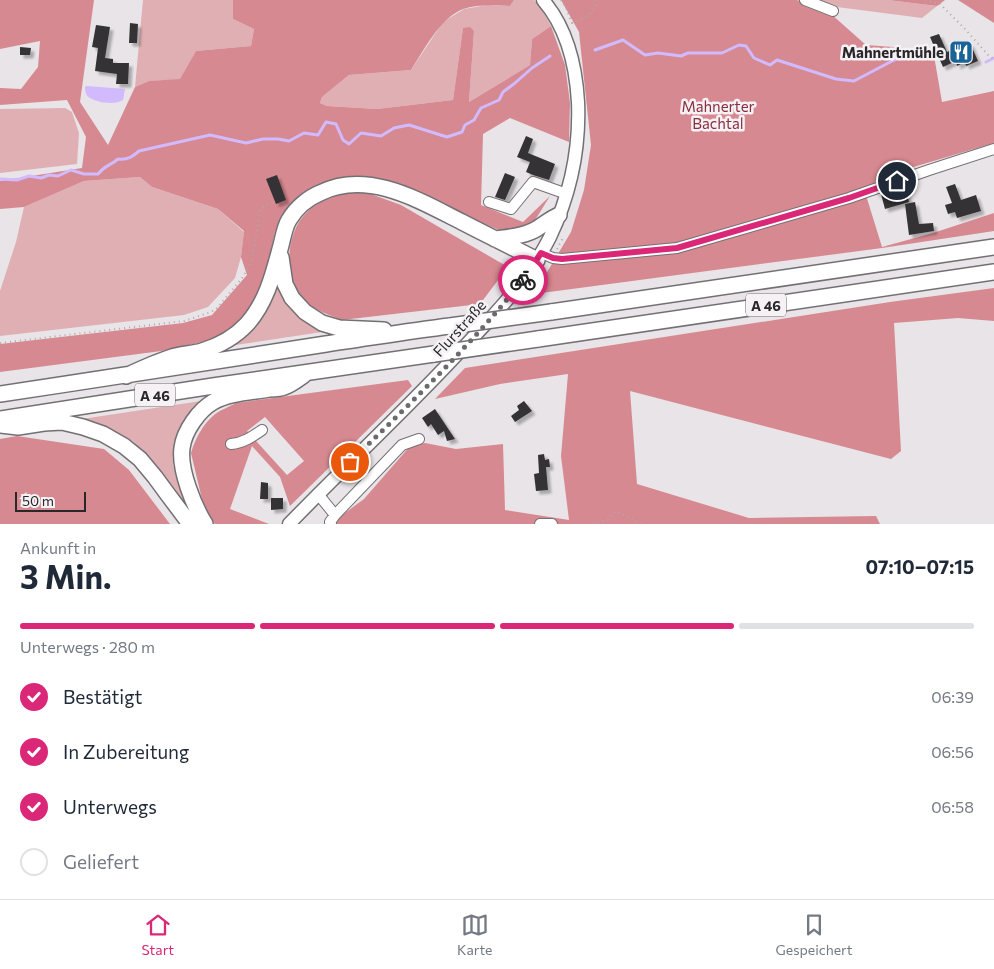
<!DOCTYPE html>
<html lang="de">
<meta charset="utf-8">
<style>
:root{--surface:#fff;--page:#f2f2f3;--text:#1f2937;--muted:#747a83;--line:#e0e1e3;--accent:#db2777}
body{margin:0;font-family:Commissioner,sans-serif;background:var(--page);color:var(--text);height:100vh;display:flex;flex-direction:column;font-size:19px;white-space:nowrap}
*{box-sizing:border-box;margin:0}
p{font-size:16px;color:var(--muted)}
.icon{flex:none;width:28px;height:28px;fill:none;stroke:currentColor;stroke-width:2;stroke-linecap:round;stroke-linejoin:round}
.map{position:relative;height:524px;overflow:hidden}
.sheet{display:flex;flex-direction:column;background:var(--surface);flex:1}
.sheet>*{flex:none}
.scale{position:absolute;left:15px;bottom:12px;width:71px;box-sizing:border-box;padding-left:5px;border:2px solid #292829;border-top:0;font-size:14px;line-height:18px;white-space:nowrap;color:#292829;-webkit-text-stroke:4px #f5f1f4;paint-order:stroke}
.pin{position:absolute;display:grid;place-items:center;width:42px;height:42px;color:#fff;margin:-21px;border:2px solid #fff;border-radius:50%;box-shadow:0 1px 5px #0007}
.courier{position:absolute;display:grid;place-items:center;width:50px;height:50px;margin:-25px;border:4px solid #db2777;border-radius:50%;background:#fff;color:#222;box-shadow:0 1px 6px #0007}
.overview em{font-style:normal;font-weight:700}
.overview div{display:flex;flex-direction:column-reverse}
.overview{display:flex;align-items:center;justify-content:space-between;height:85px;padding:0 20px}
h1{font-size:32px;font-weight:700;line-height:38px}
.bar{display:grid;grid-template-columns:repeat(4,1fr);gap:8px 5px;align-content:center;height:60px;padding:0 20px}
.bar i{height:6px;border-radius:4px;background:var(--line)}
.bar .active{background:var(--accent)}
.bar p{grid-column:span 4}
ol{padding:0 20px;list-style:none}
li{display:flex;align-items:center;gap:15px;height:55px}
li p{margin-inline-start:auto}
li .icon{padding:5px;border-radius:50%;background:var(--accent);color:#fff;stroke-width:4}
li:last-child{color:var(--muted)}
li i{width:28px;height:28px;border:2px solid var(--line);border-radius:50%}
.dock{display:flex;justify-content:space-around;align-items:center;height:70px;border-top:1px solid var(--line);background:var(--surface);font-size:14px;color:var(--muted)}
.dock a{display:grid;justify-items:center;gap:2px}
.dock .active{color:var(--accent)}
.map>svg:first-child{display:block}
.green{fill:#e0afb3}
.forest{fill:#d78991;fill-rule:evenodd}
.water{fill:#d1bafd}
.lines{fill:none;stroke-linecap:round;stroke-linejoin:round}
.stream{stroke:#d1bafd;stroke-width:3}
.building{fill:#353335;filter:url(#shadow)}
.minor-casing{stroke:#737073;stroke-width:12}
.major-casing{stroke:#737073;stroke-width:15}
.highway-casing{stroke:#737073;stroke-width:18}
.path{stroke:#aca9ab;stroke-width:2;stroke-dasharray:1 4;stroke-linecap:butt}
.minor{stroke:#fff;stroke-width:10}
.major{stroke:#fff;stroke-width:12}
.highway{stroke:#fff;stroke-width:15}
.highway-bridge-casing{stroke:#737073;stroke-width:18;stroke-linecap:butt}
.highway-bridge{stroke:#fff;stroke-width:15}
.done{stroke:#6c6a6c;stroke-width:5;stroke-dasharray:0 9}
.route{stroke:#db2777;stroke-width:6}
.labels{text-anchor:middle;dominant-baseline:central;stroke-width:5;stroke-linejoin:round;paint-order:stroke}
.shield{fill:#f5f1f4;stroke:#666466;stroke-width:1}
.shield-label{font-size:14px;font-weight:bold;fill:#292829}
.poi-label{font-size:15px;font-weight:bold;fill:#292829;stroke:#f5f1f4;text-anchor:end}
.park-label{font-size:15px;fill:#8a2e3e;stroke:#f5f1f4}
.street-label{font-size:15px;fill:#292829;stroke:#f5f1f4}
</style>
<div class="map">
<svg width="994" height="524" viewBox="0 0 994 524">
<defs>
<filter id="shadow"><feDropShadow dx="3.5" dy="3.5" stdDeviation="1" flood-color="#0004"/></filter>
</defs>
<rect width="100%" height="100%" fill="#e8e4e7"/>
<path class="green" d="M143 0H233V19L254 29 251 46 196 51 180 80 149 81 135 87Z
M514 0H534L539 5 551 26 532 39 530 65 469 102 474 31 463 28 453 100 377 109 327 106 320 103 322 97 349 75 411 70 443 22 464 9 487 5 510 6Z
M817 0H888L937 6 922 18 837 7Z
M65 108 72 112 79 133 77 164 0 173V109Z
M140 177 152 187 218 209 244 232 241 257 235 278 208 307 184 315 0 336V291L16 242 24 207 84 181Z
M277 280 289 304 305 322 322 332 229 346Z
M201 401 184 424 173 464 188 511 159 470 133 441 82 419Z"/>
<path class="forest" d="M0 0H94L80 102 108 145 135 87 149 81 180 79 196 51 251 46 254 29 233 19V0H514L510 6C496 5 477 4 463 9 440 18 424 50 411 70L349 75 322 97 320 103 327 106 377 109 453 100 463 28 470 27 474 31 469 102 530 65 532 39 551 26 565 65 570 103 569 142 510 118 483 134 481 205 523 222 550 196 532 225 506 233 374 177H348L328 181 309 189 296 200 281 219 275 232 266 273 253 304 242 321 214 339 169 350 0 372V344L183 323 212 315 247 275 241 257 244 231 218 209 152 187 140 177 84 181 24 207 0 209V181L82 168 86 137 67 100 0 105V88L21 89 38 67 40 41 0 49Z
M561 0H797L831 14 866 45 933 50 942 102 994 91V143L880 177 865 192 882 247 933 233 994 213V231L882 248 534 294 571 232 584 190 591 145 579 32Z
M888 0H945L937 6Z
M958 0H994V23Z
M352 192 368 193 401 205 508 267 480 304 342 320C327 314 309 308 299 295 283 272 287 231 307 212 319 200 335 196 352 192Z
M994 288V321L958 318 894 323 901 451 891 459 630 391 637 484 749 518 876 516 880 524H330L364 499 411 445 425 443 456 449 503 444 505 510 569 520 561 456 568 374 500 384 435 399 465 368 890 302Z
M408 380 412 386 290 506 280 477 252 446 230 509 269 524H215L206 516 191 453C195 439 203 424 214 415 220 410 229 407 236 403ZM265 417 304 461 287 475 247 431Z
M17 436 104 449 129 470 170 524H0V439Z"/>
<path class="water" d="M87 86 125 89 123 100C115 105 98 103 90 98 86 96 85 91 85 87Z"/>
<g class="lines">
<path class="stream" d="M595 50 623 40 645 55 658 53 681 56 688 53H722L739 45 746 46 754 58 770 65 777 60 836 79 854 81 894 60 922 53
M986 62 994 58
M0 179 17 180 29 176 41 178 49 175 58 176 71 170 84 174H98C105 165 110 166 118 159 128 160 132 157 139 151L210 135 246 143 263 139H278L289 141 304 133 318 135 326 122 336 124 343 140 349 144 361 133 381 136 394 128 409 125 447 137 462 132 465 125 474 120 481 108 499 100 503 92 515 83 532 68 550 56"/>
</g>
<path class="building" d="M130 23 138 24 137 43H129Z
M96 25 110 27 105 58 113 59V63H129L128 84H116L117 74 95 71 98 48 92 47Z
M939 34 947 52 970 43 978 61 966 66 965 62 957 66 956 61 943 67 930 37Z
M20 47 31 48 30 55H20Z
M526 136 533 139 528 153 555 164 549 180 533 175 526 172 530 162 517 157Z
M505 173 515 177 505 200 495 197Z
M277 175 286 200 276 204 266 179Z
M955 184 961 200 976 195 981 211 957 218 955 212 948 214 945 205 952 203 946 187Z
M905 186 909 202 885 209 881 194Z
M915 202 919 224 933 223 934 231 909 235 905 204Z
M524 401 532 411 515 422 511 416 519 410 517 406Z
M435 409 455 439 447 441 444 431 438 435 431 424 428 427 422 418Z
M544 454 545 460 549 459 550 467H546L548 490 536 491 534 474 539 473 538 455Z
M261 482 268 483V499H260Z
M271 498H283V509L271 510Z"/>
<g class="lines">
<g class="minor-casing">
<path id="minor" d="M805 0 833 11
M489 202 511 209 533 182 567 194
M541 253 553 258 562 259 677 248 849 198 929 170 994 149
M231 444C243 443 252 437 262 430
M318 494 335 515 330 522 331 524
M335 515 402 445 419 439
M540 524H552"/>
</g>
<g class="major-casing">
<path id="major" d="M289 524C347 464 408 408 464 347 496 313 529 279 550 237 570 195 580 149 578 102 576 66 567 28 543 0"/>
</g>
<g class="highway-casing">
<path id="highway" d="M495 239C509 237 526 236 538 228 546 223 550 219 559 215
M281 257 285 284 292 298 305 312 322 323 339 328 384 330
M551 312 994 247
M538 339 994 272
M126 376C141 369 156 362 172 357 181 354 192 354 202 351 218 346 235 337 247 324 266 303 273 275 280 249 283 239 284 228 289 220 296 208 308 198 320 193 368 169 420 201 462 222 487 235 512 247 537 260
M0 394C109 378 218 360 326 344 368 338 409 331 450 326
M0 419 213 386 434 354
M0 425 18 427 44 423 62 422 83 427 103 434 124 446 140 459 155 477 166 492 190 524
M205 524C194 506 179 470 182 448 184 431 199 410 213 402 228 393 252 392 269 389 274 389 280 389 284 387 291 385 298 379 304 375"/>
</g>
<path class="path" d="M561 0 566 8 573 26
M925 0 940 4 965 29 989 56 994 59
M572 23C584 18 595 15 596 0
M557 249 563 238
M0 343 184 321 211 312 217 308 243 277 252 259 258 225 259 213 261 209 266 205 273 202
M593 524 609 519 616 511 642 524"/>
<use href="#minor" class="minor"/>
<use href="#major" class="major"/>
<use href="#highway" class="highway"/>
<g class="highway-bridge-casing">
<path id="highway-bridge" d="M450 326 551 312
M434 354 538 339"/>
</g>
<use href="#highway-bridge" class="highway-bridge"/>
</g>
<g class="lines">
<path class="done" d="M350 462C410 404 471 345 523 280"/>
<path class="route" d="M523 280 541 253 553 258 562 259 677 248 849 198 897 181"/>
</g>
<defs>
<g id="restaurant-square" transform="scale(1.25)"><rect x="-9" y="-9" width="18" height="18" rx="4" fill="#1a6397" stroke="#f5f1f4"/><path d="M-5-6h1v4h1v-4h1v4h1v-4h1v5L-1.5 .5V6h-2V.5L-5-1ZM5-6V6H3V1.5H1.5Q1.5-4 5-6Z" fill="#fff"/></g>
</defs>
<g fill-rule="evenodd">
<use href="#restaurant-square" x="961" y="52"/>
</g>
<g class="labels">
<g class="shield">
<rect x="746" y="293.5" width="40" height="23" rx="4"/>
<rect x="135" y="383.5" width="40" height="23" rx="4"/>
</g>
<g class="shield-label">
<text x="766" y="305">A 46</text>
<text x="155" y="395">A 46</text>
</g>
<g class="poi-label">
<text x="944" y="52">Mahnertmühle</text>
</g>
<g class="park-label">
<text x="718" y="106">Mahnerter<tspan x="718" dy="17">Bachtal</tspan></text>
</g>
<g class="street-label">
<text transform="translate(459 328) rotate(-48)">Flurstraße</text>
</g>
</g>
</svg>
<div class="scale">50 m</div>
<div class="pin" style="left:350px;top:462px;background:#ea580c"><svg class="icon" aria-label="bag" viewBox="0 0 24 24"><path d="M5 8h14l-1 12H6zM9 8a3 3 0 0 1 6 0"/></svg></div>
<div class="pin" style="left:897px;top:181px;background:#1f2937"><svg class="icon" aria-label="home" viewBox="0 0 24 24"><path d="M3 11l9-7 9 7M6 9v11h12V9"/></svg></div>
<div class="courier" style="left:523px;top:280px"><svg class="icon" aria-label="bike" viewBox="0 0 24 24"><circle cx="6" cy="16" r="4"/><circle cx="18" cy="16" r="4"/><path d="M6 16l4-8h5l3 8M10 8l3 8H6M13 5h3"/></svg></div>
</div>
<section class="sheet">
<div class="overview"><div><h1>3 Min.</h1><p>Ankunft in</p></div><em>07:10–07:15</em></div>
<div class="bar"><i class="active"></i><i class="active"></i><i class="active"></i><i></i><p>Unterwegs · 280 m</p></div>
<ol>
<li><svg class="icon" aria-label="check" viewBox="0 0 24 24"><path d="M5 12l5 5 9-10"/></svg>Bestätigt<p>06:39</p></li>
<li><svg class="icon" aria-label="check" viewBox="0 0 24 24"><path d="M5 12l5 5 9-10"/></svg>In Zubereitung<p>06:56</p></li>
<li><svg class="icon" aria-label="check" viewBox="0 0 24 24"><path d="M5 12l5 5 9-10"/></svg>Unterwegs<p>06:58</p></li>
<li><i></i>Geliefert</li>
</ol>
</section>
<nav class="dock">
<a class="active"><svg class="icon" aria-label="home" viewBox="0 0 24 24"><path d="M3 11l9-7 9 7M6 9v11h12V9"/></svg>Start</a>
<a><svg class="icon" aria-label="map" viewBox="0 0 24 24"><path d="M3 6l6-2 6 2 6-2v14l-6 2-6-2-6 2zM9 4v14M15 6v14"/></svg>Karte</a>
<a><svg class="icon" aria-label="saved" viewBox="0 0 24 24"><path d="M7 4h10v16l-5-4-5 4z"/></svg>Gespeichert</a>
</nav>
